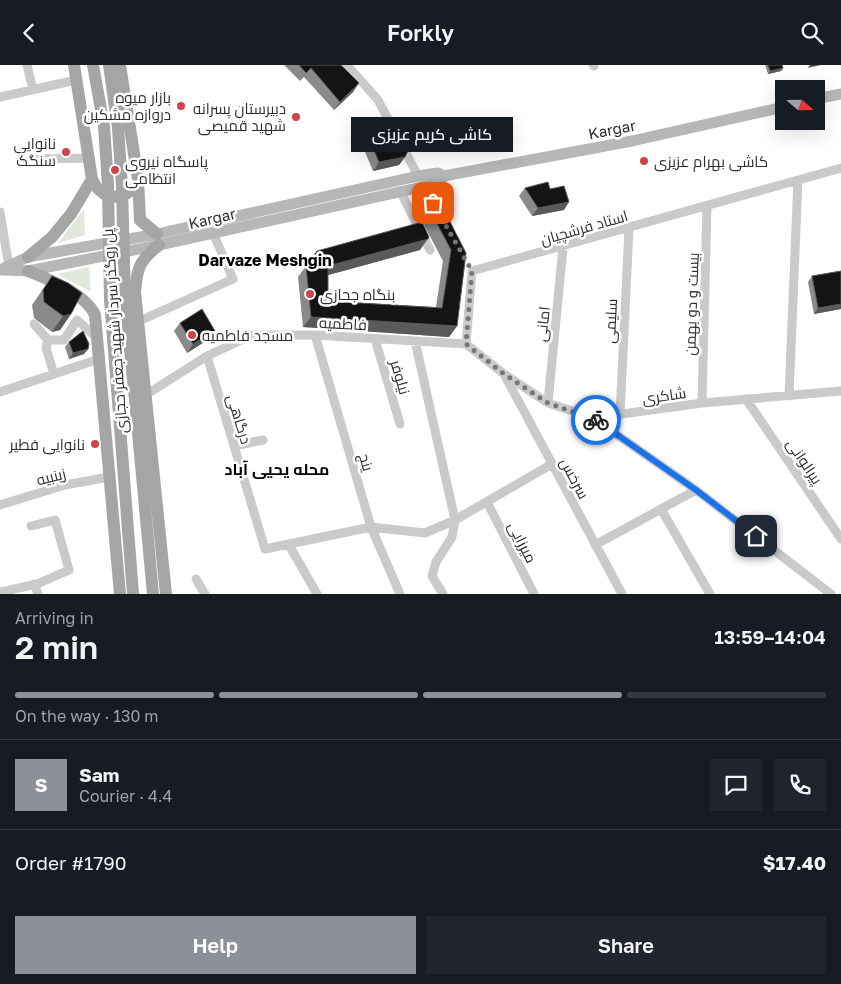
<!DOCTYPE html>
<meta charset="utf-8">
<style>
:root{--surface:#171b24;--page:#20242c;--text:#f1f3f6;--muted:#9ea1a6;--line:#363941;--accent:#8c9099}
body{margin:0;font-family:"Golos Text",Cairo,sans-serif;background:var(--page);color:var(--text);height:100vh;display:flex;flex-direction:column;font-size:19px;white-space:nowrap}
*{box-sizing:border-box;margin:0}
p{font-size:16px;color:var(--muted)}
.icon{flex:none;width:28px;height:28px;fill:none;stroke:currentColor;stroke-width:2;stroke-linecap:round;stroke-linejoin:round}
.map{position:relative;height:529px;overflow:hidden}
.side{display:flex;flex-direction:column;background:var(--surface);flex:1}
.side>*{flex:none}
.needle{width:32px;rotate:110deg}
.buttons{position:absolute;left:775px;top:15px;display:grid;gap:10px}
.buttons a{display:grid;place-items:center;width:50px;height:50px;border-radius:0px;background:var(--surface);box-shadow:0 5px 20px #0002;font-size:25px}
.pin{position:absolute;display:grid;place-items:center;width:42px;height:42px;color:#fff;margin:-21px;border-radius:10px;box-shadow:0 2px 8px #0006}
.courier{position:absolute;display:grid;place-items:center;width:50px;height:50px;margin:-25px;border:4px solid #1a73e8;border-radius:50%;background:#fff;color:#222;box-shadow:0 1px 6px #0007}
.bubble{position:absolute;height:35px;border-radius:0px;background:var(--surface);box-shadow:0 5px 20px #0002;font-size:16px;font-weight:600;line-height:35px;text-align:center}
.head em{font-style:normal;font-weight:600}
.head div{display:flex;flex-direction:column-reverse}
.head{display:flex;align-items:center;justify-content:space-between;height:85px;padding:0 15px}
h1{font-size:32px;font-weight:600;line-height:38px}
.bar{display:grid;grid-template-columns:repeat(4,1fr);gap:8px 5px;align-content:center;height:60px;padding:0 15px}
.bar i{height:6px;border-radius:4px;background:var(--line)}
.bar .current{background:var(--accent)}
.bar p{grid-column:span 4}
.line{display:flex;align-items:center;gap:12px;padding:0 15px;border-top:1px solid var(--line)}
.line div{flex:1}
.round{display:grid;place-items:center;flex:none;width:52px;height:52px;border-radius:0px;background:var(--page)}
.cta{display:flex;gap:10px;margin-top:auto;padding:10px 15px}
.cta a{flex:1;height:58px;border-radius:0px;background:var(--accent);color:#fff;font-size:20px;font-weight:600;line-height:58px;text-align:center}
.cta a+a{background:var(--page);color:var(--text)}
header{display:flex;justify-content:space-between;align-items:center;height:65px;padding:0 15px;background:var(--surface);font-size:22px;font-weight:600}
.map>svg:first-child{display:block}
.green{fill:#e2e8dc}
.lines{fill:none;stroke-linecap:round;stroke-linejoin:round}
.street{stroke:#cacaca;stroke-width:9}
.secondary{stroke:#b7b7b7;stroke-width:11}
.primary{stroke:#a5a5a5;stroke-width:12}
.primary-bridge{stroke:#a5a5a5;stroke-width:12}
.wall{fill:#8a8a8a}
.shaded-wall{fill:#5a5a5a}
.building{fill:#141414;stroke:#5a5a5a}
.done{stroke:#767676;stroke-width:5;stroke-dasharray:0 9}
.route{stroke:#1a73e8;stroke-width:6}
.poi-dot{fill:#ce4448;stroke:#fff;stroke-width:2}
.labels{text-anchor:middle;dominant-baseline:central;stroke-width:5;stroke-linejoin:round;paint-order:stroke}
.poi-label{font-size:15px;fill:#2d2d2d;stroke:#fff;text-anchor:end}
.street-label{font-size:15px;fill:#2d2d2d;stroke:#fff}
.neighbourhood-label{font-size:16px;font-weight:bold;fill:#000;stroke:#fff}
</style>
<header><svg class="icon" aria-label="back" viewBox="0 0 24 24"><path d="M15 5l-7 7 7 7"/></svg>Forkly<svg class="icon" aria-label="search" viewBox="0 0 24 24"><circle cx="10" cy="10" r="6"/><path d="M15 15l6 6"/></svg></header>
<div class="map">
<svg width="841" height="529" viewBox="0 0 841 529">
<rect width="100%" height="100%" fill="#fff"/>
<path class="green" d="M84 144 85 170 58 178Z
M89 202 91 227 57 209Z"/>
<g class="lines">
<path class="street" d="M27 0 33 25
M347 0 378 35 418 111
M593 0 594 1
M0 32 76 15
M38 94 90 93
M423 121 444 158
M400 126 430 185
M0 147 9 202
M472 206 466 279 504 309 548 338 593 353 702 338 841 326
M472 206 841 103
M137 257 233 214 213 168
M34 259 48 275 46 283 54 309
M315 270 371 462 400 529
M375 274 400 359
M48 275H64L77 255 97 273
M415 276 455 455 452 472 436 497 432 511 443 529
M207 291 265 484 371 462 425 468 455 455 552 399
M505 311 622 529
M0 327 99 294
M144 331 207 291 252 270H315L466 279
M789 331 798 115
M746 334 841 474
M548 338 563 182
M702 338 707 141
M620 350 629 164
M593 353 696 425 831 529
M234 381 263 375
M487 437 534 529
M0 440 65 420 109 412
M661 444 710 529
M289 480 317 529
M595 480 696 425
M196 514 205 529
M34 519 38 529
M0 527 37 519 69 505 55 455 31 461"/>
<path class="secondary" d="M816 34 841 29
M0 205 28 192 157 169 418 111 438 108 444 111 632 76 784 42
M4 205 28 206 159 180 440 118 444 111"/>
<path class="primary" d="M93 0 104 61 108 120
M109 0 118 63 122 122
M120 0 138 114 140 155 157 169
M92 114C99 131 117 138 131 125
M159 180C139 196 137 203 135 227L166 529
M28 192 52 172 71 149 92 114 74 0
M28 206C48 214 86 229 95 250L120 529
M135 335 153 529
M118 336 133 529"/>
<path class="primary-bridge" d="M108 120 110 235 118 336
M122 122 125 234 135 335"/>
</g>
<path class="wall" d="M284 0H341L359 18 353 27 334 45 304 12 300 16Z
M765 0H782L783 3 781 6 768 9Z
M366 67 405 92 399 100 373 106 360 75Z
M525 123 550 124 564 145 532 151 519 131Z
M432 149 466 188 457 261 449 272 303 262 298 212 317 186 420 185 328 210V236L436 242 443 196 424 160Z
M841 206V244L814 249 808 217 812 211Z
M52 211 71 249 60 265 52 267 34 253 32 240Z
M180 258 209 274 187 288 174 266Z
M69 277 88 284 84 289 69 294 65 282Z"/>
<path class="shaded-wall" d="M810 0H821L808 3Z
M783 3 781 6 768 9 770 6Z
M359 18 353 27 334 45 340 37Z
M405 92 399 100 373 106 379 97Z
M569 137 564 145 532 151 538 143Z
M429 172 420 185 321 212 328 201Z
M841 239V244L814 249 818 243Z
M71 249 60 265 52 267 63 251Z
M311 252 457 261 449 272 303 262Z
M215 266 209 274 187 288 193 279Z
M88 284 84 289 69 294 73 288Z"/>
<path class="building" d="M299 0H341L359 18 340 37 311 3 306 8Z
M768 0H782L783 3 770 6Z
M389 57 408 86 405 92 379 97 366 67Z
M548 117 550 124 564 121 569 137 538 143 525 123Z
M444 145 466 188 457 261 311 252 306 201 317 186 422 157 429 172 428 174 328 201V236L442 243 451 185 432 149Z
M841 206V239L818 243 812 211Z
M52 211 68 218 82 228 71 249 63 251 44 237 43 225Z
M202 244 215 266 193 279 180 258Z
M83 266 89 279 88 284 73 288 69 277Z"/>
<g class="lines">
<path class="done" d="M433 138 472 206 466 279 504 309 548 338 596 355"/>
<path class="route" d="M596 355 696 425 756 471"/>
</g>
<g class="poi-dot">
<circle cx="181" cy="41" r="5"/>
<circle cx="296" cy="52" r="5"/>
<circle cx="66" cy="87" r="5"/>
<circle cx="644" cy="96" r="5"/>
<circle cx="115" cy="105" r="5"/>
<circle cx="310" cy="229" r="5"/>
<circle cx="192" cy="270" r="5"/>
<circle cx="95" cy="379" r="5"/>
</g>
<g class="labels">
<g class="poi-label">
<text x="171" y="32">بازار میوه<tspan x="171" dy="17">دروازه مشکین</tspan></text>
<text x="286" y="43">دبیرستان پسرانه<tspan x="286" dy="17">شهید قمیصی</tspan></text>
<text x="56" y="78">نانوایی<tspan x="56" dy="17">سنگک</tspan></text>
<text x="125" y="96" text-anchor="start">پاسگاه نیروی<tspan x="125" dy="17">انتظامی</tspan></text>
<text x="654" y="96" text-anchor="start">کاشی بهرام عزیزی</text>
<text x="320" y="229" text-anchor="start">بنگاه جحازی</text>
<text x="202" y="270" text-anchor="start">مسجد فاطمیه</text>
<text x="85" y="379">نانوایی فطیر</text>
</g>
<g class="street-label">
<text transform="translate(612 64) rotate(-11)">Kargar</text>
<text transform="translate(212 153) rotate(-13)">Kargar</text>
<text transform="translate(584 162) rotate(-16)">استاد فرشچیان</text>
<text transform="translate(691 239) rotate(-88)">بیست و دو بهمن</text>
<text transform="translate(610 256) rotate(-87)">سلیمی</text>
<text transform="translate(343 258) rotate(3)">فاطمیه</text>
<text transform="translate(542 259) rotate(-84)">امانی</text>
<text transform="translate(114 266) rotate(-94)">پل روگذر سردار شهید جعفر حجازی</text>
<text transform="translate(401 312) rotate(74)">نیلوفر</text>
<text transform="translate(664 330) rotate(-8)">شاکری</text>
<text transform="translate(240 354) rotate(73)">درگاهی</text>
<text transform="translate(805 396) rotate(56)">پیرالوانی</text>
<text transform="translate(367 397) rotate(74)">ینج</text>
<text transform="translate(51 411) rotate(-14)">زینبیه</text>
<text transform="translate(575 413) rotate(62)">سرخس</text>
<text transform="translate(523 477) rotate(63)">میرزایی</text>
</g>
<g class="neighbourhood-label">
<text x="265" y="195">Darvaze Meshgin</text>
<text x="277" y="404">محله یحیی آباد</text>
</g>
</g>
</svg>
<div class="buttons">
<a><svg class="needle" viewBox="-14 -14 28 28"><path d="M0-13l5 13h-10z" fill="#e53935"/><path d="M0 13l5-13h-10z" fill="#9ea1a6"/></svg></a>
</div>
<div class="pin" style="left:433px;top:138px;background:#ea580c"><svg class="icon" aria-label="bag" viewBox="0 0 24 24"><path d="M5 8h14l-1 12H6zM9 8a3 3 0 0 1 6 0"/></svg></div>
<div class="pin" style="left:756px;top:471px;background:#1f2937"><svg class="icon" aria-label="home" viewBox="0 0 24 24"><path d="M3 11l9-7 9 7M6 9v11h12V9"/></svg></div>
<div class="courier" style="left:596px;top:355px"><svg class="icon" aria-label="bike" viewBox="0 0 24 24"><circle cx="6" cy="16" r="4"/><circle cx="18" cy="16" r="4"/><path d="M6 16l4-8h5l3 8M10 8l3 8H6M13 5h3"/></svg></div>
<div class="bubble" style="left:351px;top:52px;width:162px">کاشی کریم عزیزی</div>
</div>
<section class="side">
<div class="head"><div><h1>2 min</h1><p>Arriving in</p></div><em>13:59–14:04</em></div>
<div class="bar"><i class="current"></i><i class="current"></i><i class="current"></i><i></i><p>On the way · 130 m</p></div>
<div class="line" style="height:90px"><b class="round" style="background:var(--accent);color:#fff">S</b><div><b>Sam</b><p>Courier · 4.4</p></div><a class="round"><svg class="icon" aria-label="chat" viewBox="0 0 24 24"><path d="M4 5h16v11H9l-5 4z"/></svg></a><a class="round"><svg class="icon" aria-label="phone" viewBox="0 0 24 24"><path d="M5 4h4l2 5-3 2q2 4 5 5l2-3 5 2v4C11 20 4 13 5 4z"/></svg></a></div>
<div class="line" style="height:65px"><div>Order #1790</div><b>$17.40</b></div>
<div class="cta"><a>Help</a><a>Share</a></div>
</section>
